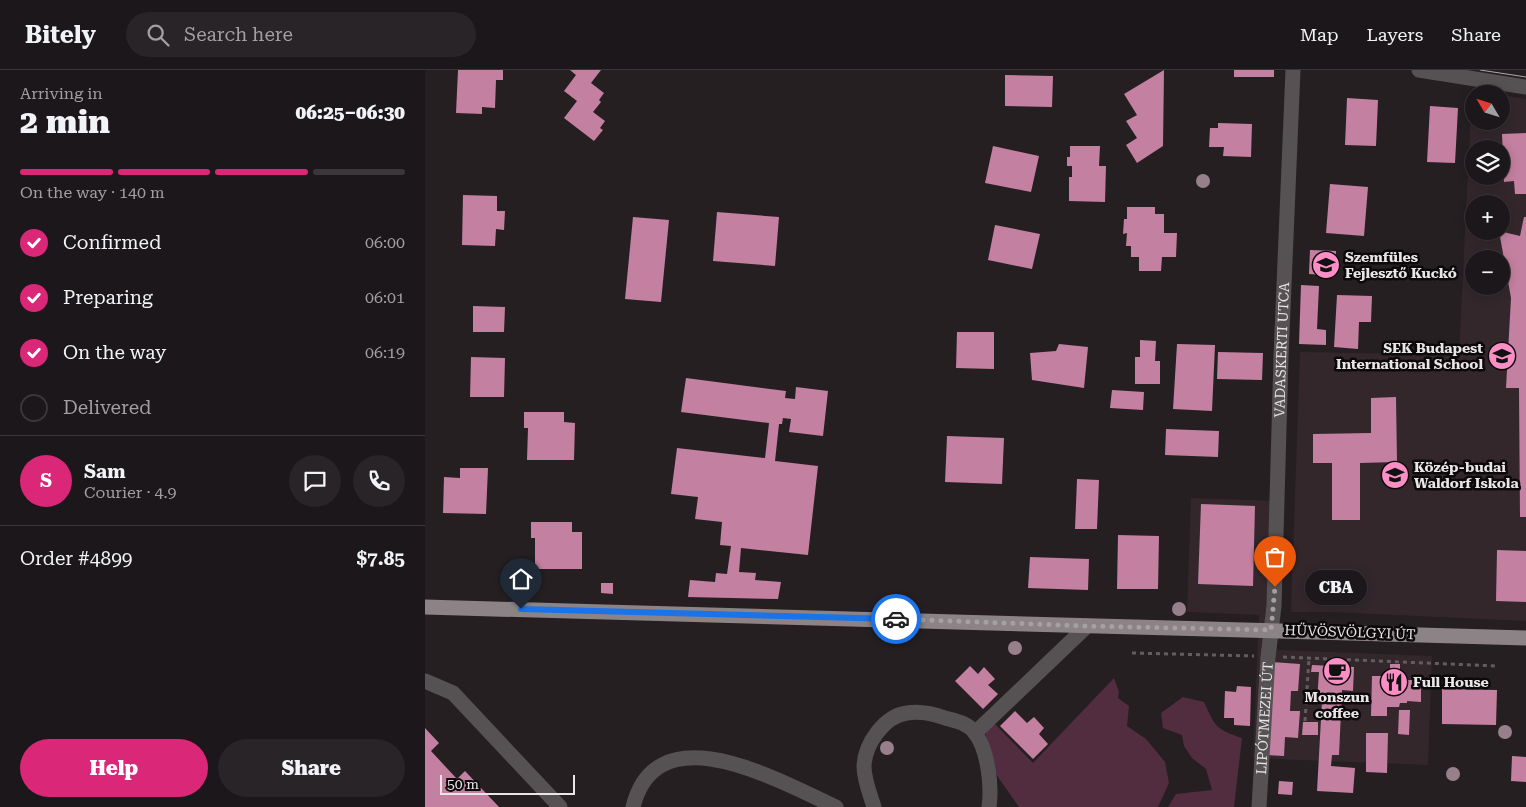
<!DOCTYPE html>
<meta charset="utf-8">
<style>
:root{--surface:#1c171a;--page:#292427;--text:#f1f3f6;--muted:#a09fa2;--line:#3a3639;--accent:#db2777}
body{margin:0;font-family:"Roboto Serif",serif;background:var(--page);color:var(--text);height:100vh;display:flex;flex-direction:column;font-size:19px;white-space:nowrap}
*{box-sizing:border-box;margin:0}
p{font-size:16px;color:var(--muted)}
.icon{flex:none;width:28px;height:28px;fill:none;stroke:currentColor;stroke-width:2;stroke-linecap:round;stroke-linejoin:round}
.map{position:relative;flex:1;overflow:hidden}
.details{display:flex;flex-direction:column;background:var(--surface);width:425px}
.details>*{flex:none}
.needle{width:32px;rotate:308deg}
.fabs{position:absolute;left:1040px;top:15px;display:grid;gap:10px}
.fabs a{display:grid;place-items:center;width:45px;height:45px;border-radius:50%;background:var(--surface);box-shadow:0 2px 12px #0003,0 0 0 1px var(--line);font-size:25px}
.scale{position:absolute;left:15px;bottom:12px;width:135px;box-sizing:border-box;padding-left:5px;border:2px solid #eae5e7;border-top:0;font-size:14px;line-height:18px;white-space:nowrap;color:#eae5e7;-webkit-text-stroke:4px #0c090b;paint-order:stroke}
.pin{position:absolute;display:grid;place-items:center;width:42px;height:42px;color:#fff;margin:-51px -21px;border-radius:50% 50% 50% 0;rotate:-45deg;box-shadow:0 0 5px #0007}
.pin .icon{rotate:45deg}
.courier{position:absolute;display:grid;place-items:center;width:50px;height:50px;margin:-25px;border:4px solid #1a73e8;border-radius:50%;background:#fff;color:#222;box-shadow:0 1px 6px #0007}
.bubble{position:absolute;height:35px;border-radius:18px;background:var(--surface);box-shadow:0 2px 12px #0003,0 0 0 1px var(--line);font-size:16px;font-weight:800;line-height:35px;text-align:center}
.head em{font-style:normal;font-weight:800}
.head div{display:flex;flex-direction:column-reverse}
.head{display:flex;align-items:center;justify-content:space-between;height:85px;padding:0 20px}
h1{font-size:32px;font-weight:800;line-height:38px}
.bar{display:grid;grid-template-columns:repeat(4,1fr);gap:8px 5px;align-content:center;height:60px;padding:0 20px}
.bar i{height:6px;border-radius:4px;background:var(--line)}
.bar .current{background:var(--accent)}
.bar p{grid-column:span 4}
.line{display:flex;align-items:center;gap:12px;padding:0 20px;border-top:1px solid var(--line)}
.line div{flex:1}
.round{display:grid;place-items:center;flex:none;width:52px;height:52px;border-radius:26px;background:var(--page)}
ol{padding:0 20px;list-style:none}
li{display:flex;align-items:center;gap:15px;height:55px}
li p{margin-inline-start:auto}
li .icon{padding:5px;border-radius:50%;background:var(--accent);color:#fff;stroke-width:4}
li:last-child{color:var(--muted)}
li i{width:28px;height:28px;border:2px solid var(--line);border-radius:50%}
.button{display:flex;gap:10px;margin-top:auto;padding:10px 20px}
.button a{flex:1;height:58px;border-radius:30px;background:var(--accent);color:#fff;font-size:20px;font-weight:800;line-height:58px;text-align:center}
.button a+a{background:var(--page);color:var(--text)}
header{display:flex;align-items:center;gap:30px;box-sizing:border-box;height:70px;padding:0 25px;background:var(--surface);border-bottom:1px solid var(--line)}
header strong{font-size:24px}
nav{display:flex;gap:28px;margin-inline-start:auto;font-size:18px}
.search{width:350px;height:45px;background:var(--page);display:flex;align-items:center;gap:12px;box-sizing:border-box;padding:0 18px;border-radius:28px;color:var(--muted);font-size:19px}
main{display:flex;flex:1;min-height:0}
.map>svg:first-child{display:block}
.built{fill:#33272c;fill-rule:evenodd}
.green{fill:#522c3f}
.building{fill:#c480a0}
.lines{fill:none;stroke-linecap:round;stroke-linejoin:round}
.path{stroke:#635d60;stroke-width:3;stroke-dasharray:4 4;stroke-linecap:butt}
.minor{stroke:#565254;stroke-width:15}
.major{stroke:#8b8386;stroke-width:15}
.tram{stroke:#aea9ab;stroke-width:1}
.tree{fill:#98808b}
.done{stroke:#a5a0a2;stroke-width:5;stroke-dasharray:0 9}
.route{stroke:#1a73e8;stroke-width:6}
.labels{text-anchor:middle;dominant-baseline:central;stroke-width:5;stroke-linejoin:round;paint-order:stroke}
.poi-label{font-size:14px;font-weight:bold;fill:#eae5e7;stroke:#0c090b;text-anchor:start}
.street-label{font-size:14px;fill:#eae5e7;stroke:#0c090b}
</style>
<header>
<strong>Bitely</strong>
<div class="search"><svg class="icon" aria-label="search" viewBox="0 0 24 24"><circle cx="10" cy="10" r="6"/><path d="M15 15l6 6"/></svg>Search here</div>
<nav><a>Map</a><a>Layers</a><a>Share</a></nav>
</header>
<main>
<section class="details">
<div class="head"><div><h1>2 min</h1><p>Arriving in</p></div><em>06:25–06:30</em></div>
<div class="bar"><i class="current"></i><i class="current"></i><i class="current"></i><i></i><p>On the way · 140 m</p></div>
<ol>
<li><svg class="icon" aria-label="check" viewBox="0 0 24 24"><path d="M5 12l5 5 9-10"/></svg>Confirmed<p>06:00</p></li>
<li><svg class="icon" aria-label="check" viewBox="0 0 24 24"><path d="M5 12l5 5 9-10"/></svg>Preparing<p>06:01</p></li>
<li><svg class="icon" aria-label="check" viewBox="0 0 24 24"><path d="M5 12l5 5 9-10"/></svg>On the way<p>06:19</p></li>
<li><i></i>Delivered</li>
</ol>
<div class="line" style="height:90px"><b class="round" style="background:var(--accent);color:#fff">S</b><div><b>Sam</b><p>Courier · 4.9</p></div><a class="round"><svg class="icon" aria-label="chat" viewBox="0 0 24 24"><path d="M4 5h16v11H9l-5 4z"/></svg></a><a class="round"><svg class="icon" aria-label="phone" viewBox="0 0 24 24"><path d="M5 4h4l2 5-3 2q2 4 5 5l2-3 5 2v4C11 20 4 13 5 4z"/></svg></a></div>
<div class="line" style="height:65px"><div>Order #4899</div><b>$7.85</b></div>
<div class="button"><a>Help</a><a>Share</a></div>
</section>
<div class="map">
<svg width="1101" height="737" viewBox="0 0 1101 737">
<rect width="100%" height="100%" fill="#251f22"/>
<path class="built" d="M1047 20 1068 24H1049V51H1076V25L1101 29V551L906 542H866L875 282 1034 285ZM1049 79H1076V106H1049ZM1049 134H1076V161H1049ZM1049 189H1076V216H1049Z
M766 428 858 431 852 580 1007 586 1003 695 828 688 834 545 762 542Z"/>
<path class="green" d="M689 608 694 622 693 628 704 636 702 656 721 669 740 692 744 713 733 737H594L568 700 560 661 569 653 608 693Z
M758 627 779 632C790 656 790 659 817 668L809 737H743L751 724 787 720 781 699 767 688 759 676 757 665 738 658 736 643Z"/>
<path class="building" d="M33 0H78V10H71L70 38 57 37V44L31 43Z
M145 0H176L166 13 179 23 174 30 176 32 168 42 180 51 175 58 178 60 169 71 139 48 152 31 139 21 151 5Z
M739 0 738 76 712 93 701 75 712 68 701 51 712 45 699 24Z
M809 0H849V7H809Z
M580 5 628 6 627 37 580 36Z
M922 28 953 30 951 76 920 75Z
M1005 36 1033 38 1030 93 1002 92Z
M793 53 827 54 826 87 798 86 799 77H784L785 58H793Z
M1101 63V124H1090L1089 111 1079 112 1077 64Z
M568 76 614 86 606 122 560 113Z
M645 76H675L674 96H681L680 132 644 131V107H647V96H642V87H645Z
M905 114 943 117 939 166 901 163Z
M38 125 72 126V141H80L79 160 71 159 70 176 37 175Z
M702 137H730V144H739V163H752L751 187H737L736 201H714V187H706V176H701L702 163 698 164 699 149H702Z
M292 142 354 147 350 196 288 191Z
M208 147 244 150 236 232 200 229Z
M1099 147H1101V447H1095L1094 318H1081L1086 228 1074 161 1095 166Z
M570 155 615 164 607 199 563 190Z
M885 180 911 181 910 206 884 204Z
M876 215 894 216 892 259 901 260V275L874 274Z
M912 225 947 226 946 252H934L933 279 909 277Z
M48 236 80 237 79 262H48Z
M532 262H569V299L531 298Z
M715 270 731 271 730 291H735V314H710V287H715Z
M634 274 663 277 659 318 607 310 605 283 631 281Z
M752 274 790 275 787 341 748 339Z
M793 282 838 283 837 310 792 309Z
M46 287 80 288 79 327H45Z
M261 308 361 321 360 328 370 329 371 317 403 321 398 366 364 362 366 349 358 348 357 354H354L350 391 393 396 383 485 316 478 314 502 331 503 330 510 356 512 353 529 263 527 265 510 290 512 291 503 302 504 306 476 295 475 297 452 270 449 273 427 246 424 252 378 340 388 344 353 256 342Z
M687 320 719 322 718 340 685 338Z
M971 327 972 392 935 393V450H907V393H888V364L946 363V328Z
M99 342H139V352L150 353 149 390H102L103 358H99Z
M741 359 794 361 793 387 740 385Z
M522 366 579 368 577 414 520 412Z
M35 398H63L61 444 18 443 19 407 35 408Z
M652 409 674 410 672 459H650Z
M776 434 830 436 828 516 773 514Z
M106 452H147V462H157V499H110V468H106Z
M693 465 734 466 733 519H692Z
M1072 480 1101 481V532L1071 531Z
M605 487 664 489 663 520 603 518Z
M176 513H188V524L176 523Z
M847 592 875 594 873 621H866L865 641H875L873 668 860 667 859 686 841 685Z
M965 594H975V607L982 606V610H996V632L982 631V633H975L974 637H962V646H946L947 606H965Z
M887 595 929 597 928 621 917 620 914 685H907L906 696 930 698 928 723 892 721 897 631H892L894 602H886Z
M545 596 553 604 559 597 570 609 563 615 573 624 558 639 530 611Z
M812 616 826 617 825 656 809 655V648H799L800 621 811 622Z
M1017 619 1072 620 1071 655 1017 654Z
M974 640H985L984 665 973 664Z
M590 641 602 653 609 647 619 658 614 664 623 674 608 689 575 656Z
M878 652H893V665H877Z
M0 658 14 673 6 681 32 709 40 701 74 737H0Z
M941 663H963L962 703 941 702Z
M1087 686 1101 687V712L1086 711Z
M854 711 868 712 867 725 853 724Z"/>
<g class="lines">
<path class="path" d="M707 583 829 586
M858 587 1072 596
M880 651 884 588"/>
<g class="minor">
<path d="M994 0 1101 17"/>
<path d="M0 611 28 623 135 737"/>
<path d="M550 663 662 556"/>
<path d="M208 737C232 640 356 712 411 737"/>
<path d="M449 737C445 724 439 710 439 696 440 674 459 646 482 643 494 641 509 644 520 648 531 651 543 653 550 663 563 680 567 716 564 737"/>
<path id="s1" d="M834 737 843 587 849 536 856 287 868 0"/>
</g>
<path class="major" d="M0 537 1101 568"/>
<path class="tram" d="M1055 0 1101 7"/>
</g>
<g class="tree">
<circle cx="778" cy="111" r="7"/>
<circle cx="754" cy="539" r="7"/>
<circle cx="590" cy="578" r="7"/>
<circle cx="1080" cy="662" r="7"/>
<circle cx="462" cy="678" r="7"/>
<circle cx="1028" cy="704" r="7"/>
</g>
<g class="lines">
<path class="done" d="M471 549 662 556 846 560 850 517"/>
<path class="route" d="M96 539 471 549"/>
</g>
<defs>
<g id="school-disc" transform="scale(1.4375)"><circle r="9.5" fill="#fb8fc5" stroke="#0c090b"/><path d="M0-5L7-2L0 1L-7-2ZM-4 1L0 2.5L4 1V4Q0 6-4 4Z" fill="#111"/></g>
<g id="cafe-disc" transform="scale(1.4375)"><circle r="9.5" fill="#fb8fc5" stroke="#0c090b"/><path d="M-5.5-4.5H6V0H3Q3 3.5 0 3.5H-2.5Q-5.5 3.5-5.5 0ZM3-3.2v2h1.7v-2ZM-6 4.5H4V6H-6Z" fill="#111"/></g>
<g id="restaurant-disc" transform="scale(1.4375)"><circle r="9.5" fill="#fb8fc5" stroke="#0c090b"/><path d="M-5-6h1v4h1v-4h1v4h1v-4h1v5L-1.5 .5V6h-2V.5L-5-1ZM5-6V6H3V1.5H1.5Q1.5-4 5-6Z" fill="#111"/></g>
</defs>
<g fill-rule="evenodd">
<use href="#school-disc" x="901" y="195"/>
<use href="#school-disc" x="1077" y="286"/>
<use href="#school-disc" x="970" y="405"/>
<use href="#cafe-disc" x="912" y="601"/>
<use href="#restaurant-disc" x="969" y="612"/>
</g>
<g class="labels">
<g class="poi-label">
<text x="920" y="187">Szemfüles<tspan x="920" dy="16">Fejlesztő Kuckó</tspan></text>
<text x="1058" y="278" text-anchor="end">SEK Budapest<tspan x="1058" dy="16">International School</tspan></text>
<text x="989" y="397">Közép-budai<tspan x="989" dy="16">Waldorf Iskola</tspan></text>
<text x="988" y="612">Full House</text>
<text x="912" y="627" text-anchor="middle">Monszun<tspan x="912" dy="16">coffee</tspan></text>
</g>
<g class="street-label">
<text stroke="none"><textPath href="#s1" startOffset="458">VADASKERTI UTCA</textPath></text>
<text transform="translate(925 562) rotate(2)">HŰVÖSVÖLGYI ÚT</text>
<text stroke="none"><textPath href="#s1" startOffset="89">LIPÓTMEZEI ÚT</textPath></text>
</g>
</g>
</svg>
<div class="fabs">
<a><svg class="needle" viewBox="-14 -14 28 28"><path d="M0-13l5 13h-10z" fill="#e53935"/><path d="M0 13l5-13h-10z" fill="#a09fa2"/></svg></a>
<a><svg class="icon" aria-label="layers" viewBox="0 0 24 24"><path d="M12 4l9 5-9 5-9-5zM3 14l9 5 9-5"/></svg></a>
<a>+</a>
<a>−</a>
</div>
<div class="scale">50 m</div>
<div class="pin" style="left:850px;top:517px;background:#ea580c"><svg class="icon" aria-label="bag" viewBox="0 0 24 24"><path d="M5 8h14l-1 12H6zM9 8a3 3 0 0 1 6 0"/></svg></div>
<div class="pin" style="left:96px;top:539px;background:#1f2937"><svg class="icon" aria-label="home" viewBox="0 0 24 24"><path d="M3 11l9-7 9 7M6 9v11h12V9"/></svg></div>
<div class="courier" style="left:471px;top:549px"><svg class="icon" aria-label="car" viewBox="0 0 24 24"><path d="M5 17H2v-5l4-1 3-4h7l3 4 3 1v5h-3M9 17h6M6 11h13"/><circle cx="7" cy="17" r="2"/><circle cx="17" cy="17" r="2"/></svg></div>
<div class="bubble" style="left:880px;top:500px;width:62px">CBA</div>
</div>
</main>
